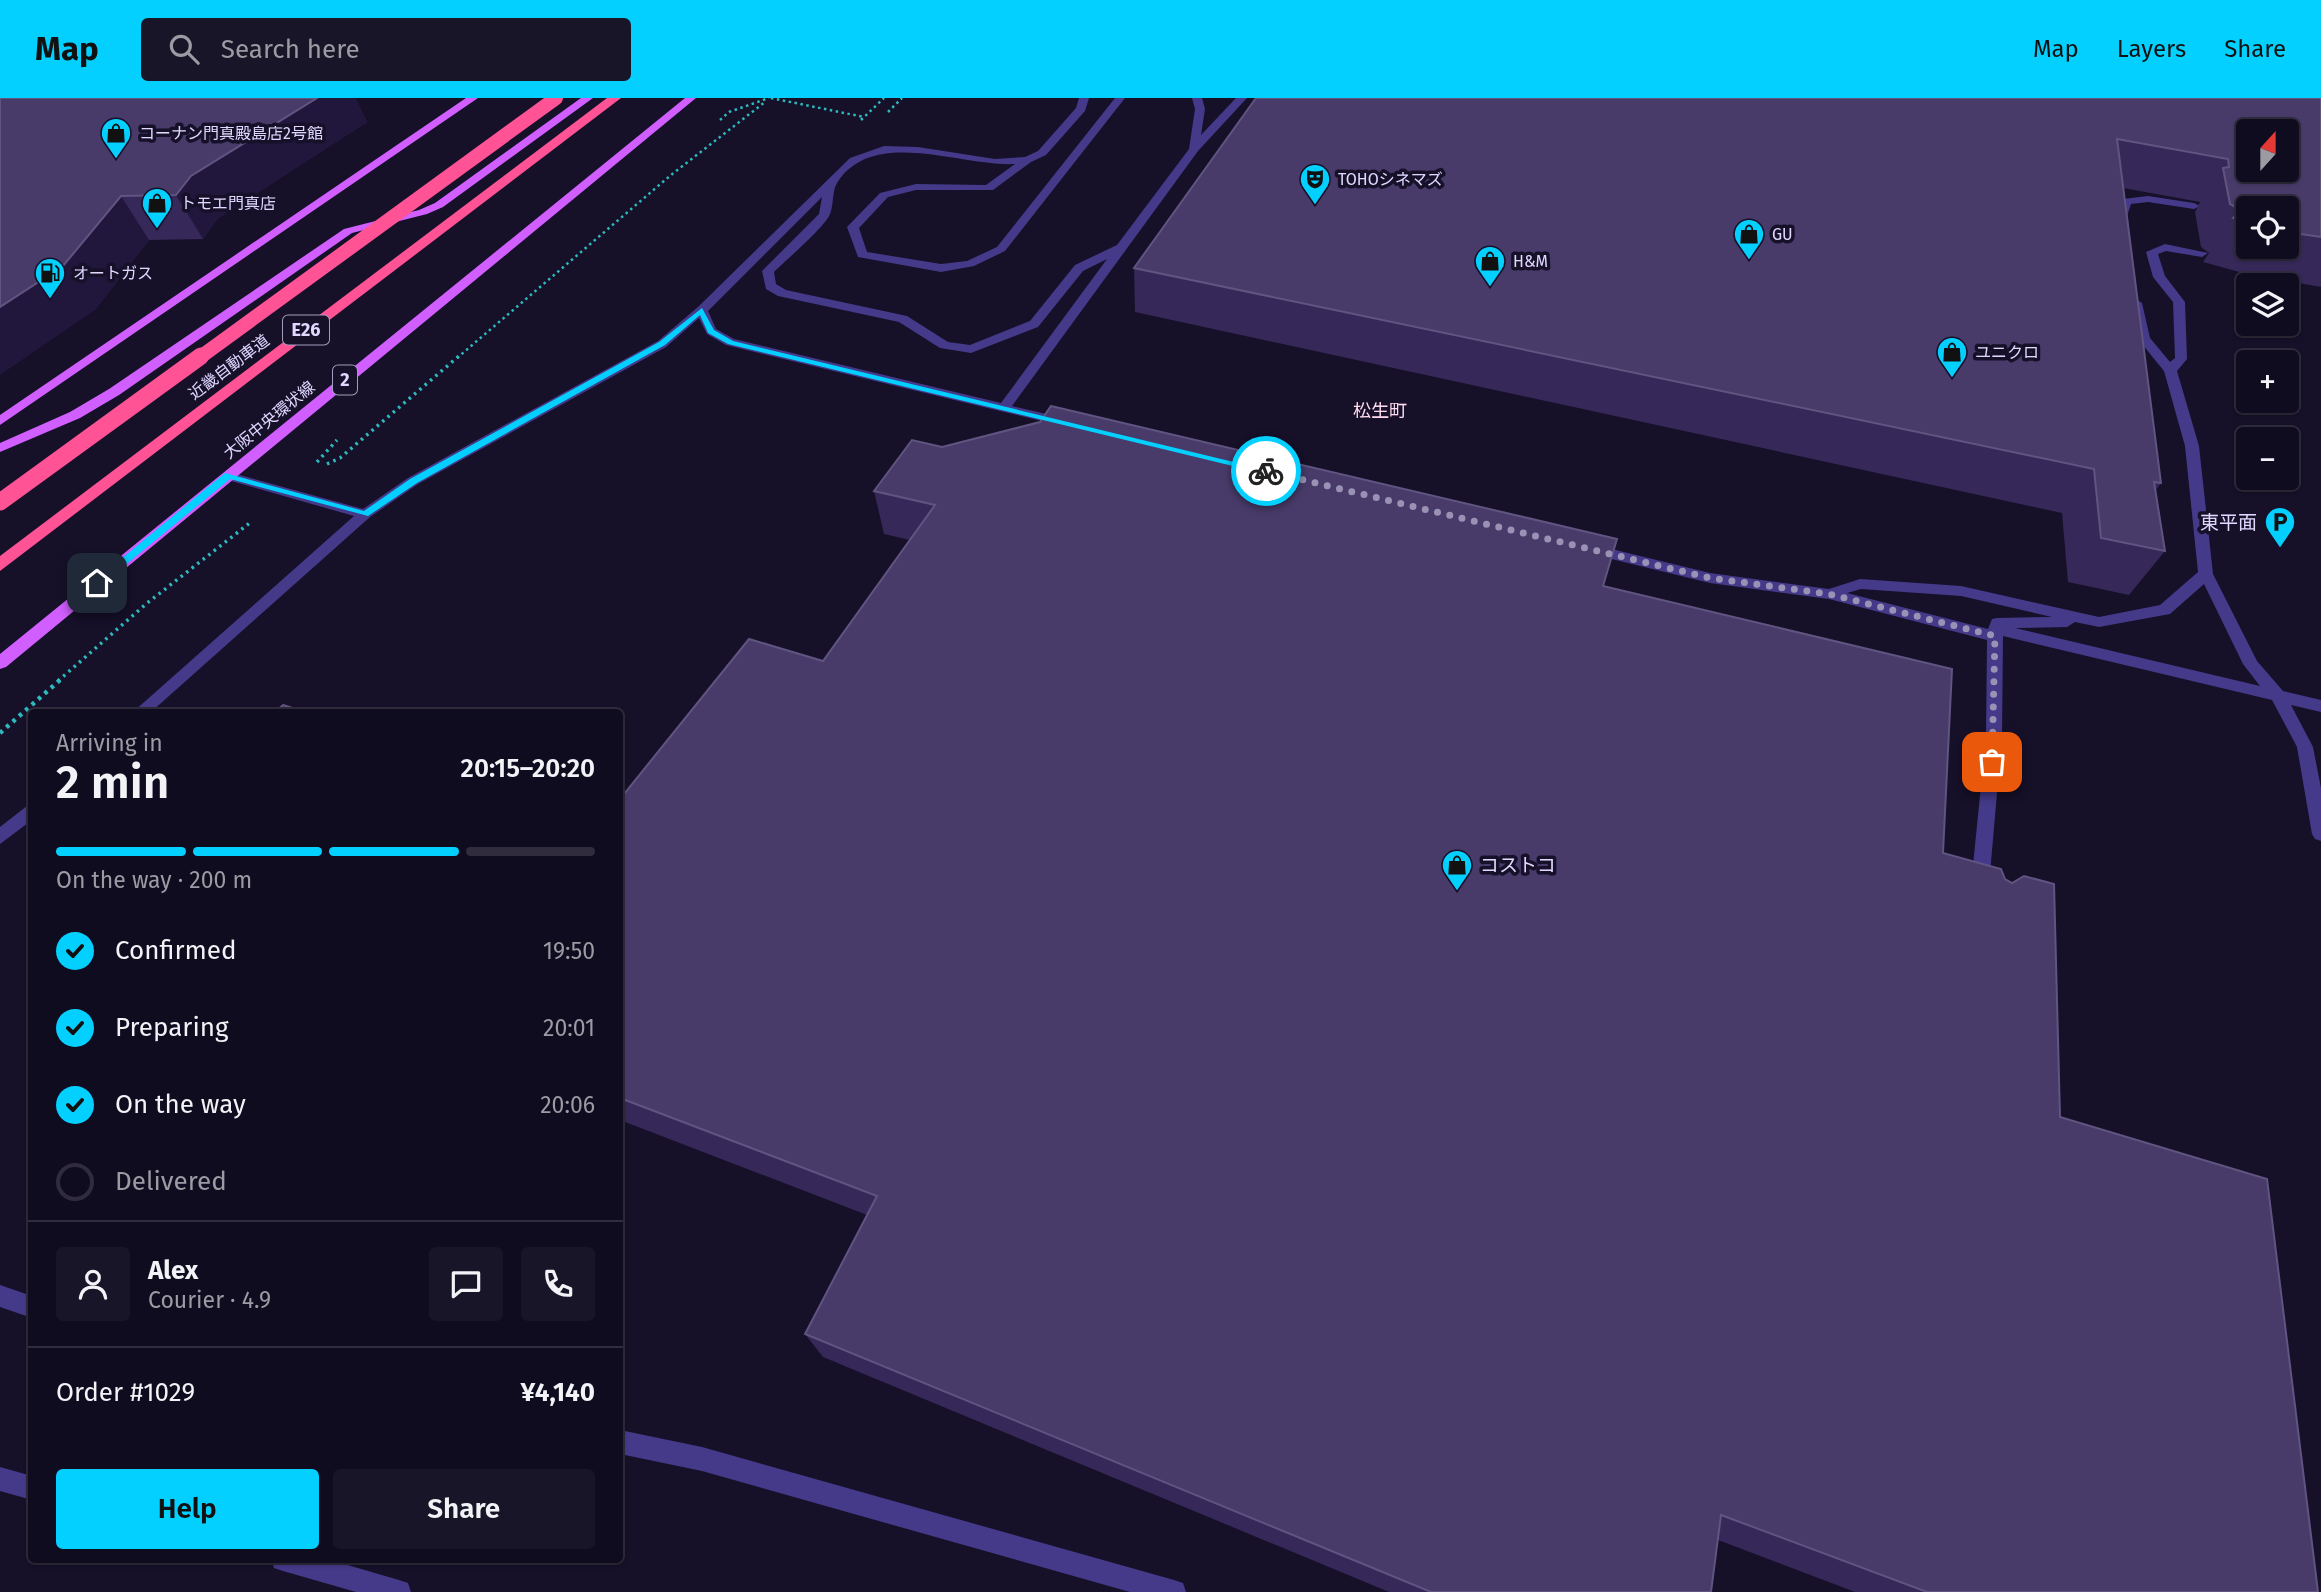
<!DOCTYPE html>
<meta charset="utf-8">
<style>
:root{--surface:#100c1f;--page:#191528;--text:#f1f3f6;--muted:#9c9ba4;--line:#302c3d;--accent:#04d0ff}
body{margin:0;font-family:"Fira Sans","Noto Sans JP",sans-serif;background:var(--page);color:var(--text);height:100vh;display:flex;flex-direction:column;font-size:26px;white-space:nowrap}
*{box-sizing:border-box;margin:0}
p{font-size:23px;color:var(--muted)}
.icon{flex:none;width:38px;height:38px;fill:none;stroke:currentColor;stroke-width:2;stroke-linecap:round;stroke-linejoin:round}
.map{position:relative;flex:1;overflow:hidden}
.drawer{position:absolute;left:28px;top:611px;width:595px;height:854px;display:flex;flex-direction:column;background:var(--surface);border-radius:7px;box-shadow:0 2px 5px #0004,0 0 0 2px var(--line)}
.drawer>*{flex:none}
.needle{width:46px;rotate:21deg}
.fabs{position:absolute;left:2236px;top:21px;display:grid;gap:14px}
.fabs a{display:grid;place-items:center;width:63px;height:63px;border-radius:7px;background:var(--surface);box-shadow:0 2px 5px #0004,0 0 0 2px var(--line);font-size:35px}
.pin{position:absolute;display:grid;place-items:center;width:60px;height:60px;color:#fff;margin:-30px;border-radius:14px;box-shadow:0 4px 10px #0006}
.courier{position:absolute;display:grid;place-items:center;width:70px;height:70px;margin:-35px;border:5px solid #04d0ff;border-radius:50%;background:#fff;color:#222;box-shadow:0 2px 9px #0007}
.headline em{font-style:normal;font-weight:600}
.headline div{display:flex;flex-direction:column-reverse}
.headline{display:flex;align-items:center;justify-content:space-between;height:119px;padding:0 28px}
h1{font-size:46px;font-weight:600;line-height:52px}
.bar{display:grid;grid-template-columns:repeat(4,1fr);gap:10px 7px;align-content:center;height:84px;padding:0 28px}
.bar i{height:9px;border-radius:5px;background:var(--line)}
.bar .selected{background:var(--accent)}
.bar p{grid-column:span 4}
.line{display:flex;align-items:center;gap:18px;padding:0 28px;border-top:2px solid var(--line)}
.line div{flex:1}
.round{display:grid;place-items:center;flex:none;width:74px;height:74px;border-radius:7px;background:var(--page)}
ol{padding:0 28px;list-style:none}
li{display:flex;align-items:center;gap:21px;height:77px}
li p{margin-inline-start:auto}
li .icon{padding:7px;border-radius:50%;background:var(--accent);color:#111;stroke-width:4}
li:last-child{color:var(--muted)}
li i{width:38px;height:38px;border:4px solid var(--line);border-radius:50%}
.cta{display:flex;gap:14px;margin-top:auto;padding:14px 28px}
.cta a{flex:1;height:80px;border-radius:7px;background:var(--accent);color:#111;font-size:28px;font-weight:600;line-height:80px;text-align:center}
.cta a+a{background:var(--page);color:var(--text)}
header{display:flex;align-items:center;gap:42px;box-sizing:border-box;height:98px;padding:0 35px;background:var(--accent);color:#111}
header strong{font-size:33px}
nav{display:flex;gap:38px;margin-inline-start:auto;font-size:24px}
.search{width:490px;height:63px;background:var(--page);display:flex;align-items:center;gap:18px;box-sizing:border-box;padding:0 24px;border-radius:7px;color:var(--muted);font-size:26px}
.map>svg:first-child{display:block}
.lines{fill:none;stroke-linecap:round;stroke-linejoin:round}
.path-far2{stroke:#2dbabe;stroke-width:2.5;stroke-dasharray:2.5 3.5;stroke-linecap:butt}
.path-far1{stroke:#2dbabe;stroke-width:3.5;stroke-dasharray:2.5 4.5;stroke-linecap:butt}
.path{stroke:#2dbabe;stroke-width:4.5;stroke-dasharray:3.5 5;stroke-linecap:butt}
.lane{fill:#443a89;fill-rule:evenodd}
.street{fill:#443a89;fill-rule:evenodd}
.primary{fill:#d15fff;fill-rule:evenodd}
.highway{fill:#ff5396;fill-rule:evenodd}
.path-bridge{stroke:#2dbabe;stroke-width:2.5;stroke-dasharray:2.5 3.5;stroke-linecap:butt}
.highway-bridge-far1{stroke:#ff5396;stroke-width:14}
.highway-bridge{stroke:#ff5396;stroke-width:17}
.wall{fill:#362858;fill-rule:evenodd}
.shaded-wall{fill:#21173d}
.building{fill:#483b6a;stroke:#605481;stroke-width:2;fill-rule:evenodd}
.route{fill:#04d0ff}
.done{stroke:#9992b4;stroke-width:7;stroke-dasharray:0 12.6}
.labels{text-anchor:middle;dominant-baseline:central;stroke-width:7;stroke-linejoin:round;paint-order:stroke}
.far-poi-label{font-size:16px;fill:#e0d8ff;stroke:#161029;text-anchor:start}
.far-street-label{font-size:16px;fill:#e0d8ff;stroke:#161029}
.shield{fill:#161029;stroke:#a39cbf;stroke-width:2}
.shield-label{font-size:18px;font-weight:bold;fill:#e0d8ff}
.far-neighbourhood-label{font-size:18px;fill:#ffdaee;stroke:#161029}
.poi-label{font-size:19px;fill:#e0d8ff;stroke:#161029;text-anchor:end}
</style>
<header>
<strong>Map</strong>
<div class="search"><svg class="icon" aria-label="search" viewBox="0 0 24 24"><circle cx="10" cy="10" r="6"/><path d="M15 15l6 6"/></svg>Search here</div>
<nav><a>Map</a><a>Layers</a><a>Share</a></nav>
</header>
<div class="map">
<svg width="2321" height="1494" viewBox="0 0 2321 1494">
<rect width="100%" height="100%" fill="#161029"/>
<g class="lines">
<path class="path-far2" d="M771 0 864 19
M888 14 902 0
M720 22 729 14 769 0
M457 260 671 77 765 4"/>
<path class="path-far1" d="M317 364 337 342
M327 366 340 360 459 258
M58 583 146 506 251 424"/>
<path class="path" d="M0 635 60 582"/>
<path class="lane" d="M1079 0H1089L1085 13 1046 57 1031 64 993 92H916L888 99 859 130 867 154 941 166 967 163 997 149 1115 0H1125L1005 153 974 168 941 174 858 159 847 129 880 95 916 86 986 87 1015 66C961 69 873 28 837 85 832 93 834 106 830 116 825 129 786 162 774 174L776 186 786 192 907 218 948 244 970 247 1030 223 1075 167 1117 147 1189 51 1195 11 1192 0H1202L1205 11 1201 37 1236 0H1247L1198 53 1012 308 1072 322V328L1067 329 726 247 707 236 699 220 666 249 418 386 370 419 151 614H133L354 418 224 381V375L229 374 363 411 408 380 658 243 698 209 850 60 884 48 918 49 995 61 1025 59 1038 53 1076 10ZM822 99 819 116 762 173 766 191 778 198 899 224 940 250 971 255 1038 229 1083 173 1107 161 1001 305 734 241 716 231 708 213Z
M2148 98 2194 105 2200 108 2194 111 2148 104 2131 106 2127 118 2129 129 2119 131 2115 118 2123 101Z
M2165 146 2208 155 2202 159 2166 153 2158 156 2165 178 2185 204 2187 261 2177 273 2199 348 2213 476 2257 563 2283 593 2321 602V614L2291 607 2313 649 2321 690V743L2315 741 2312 736 2297 649 2272 602 2003 538 2002 638 1989 787 1986 792H1974L1971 787 1986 638 1987 542 1829 501 1710 485 1591 456 1584 451 1591 446 1710 475 1829 491 1860 481 1961 488 2099 519 2160 507 2198 474 2185 348 2164 273 2138 241 2130 205 2136 201 2142 205 2150 240 2170 264 2175 260 2173 204 2153 179 2146 154ZM2204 486 2243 566 2260 588 2015 530 2067 529 2075 524 2099 529 2170 516ZM1861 491 1961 498 2052 519 1997 520 1992 521 1988 531 1847 495Z
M32 704V722L0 746V729Z
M0 1187 32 1198V1220L0 1209Z
M620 1332 702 1349 1174 1482 1183 1485 1186 1494H1130L702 1373 620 1356Z"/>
<path class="street" d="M0 1369 32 1378V1402L0 1393Z
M271 1461H327L399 1482 408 1485 411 1494H356L283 1473 274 1470Z"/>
<path class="primary" d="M466 0H478L0 327V317Z
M581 0H593L443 109 427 116 352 135 119 297 80 320 0 354V345L70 314 109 291 344 131 419 112 435 105Z
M685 0H696L6 569 0 571V556Z"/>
<path class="highway" d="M607 0H621L0 473V458Z"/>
<path class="path-bridge" d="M861 22 884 0"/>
<path class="highway-bridge-far1" d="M199 260 556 0"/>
<path class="highway-bridge" d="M0 404 201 258"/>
</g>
<path class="wall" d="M0 0H355L367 24 217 121 203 141 149 142 95 212Z
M2321 0V189L2243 175 2203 164 2209 155 2201 149 2195 114 2200 104 2123 90 2161 385 2156 392 2165 453 2129 497 2068 484 2062 415 1135 214 1134 170ZM2249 110H2287V149H2249Z
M942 349 1603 488 1943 755 2060 1019 2318 1494H1855L1718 1442 1711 1494H1389L823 1259 805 1236 867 1117 620 1022V701L823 563 910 442 884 436 874 393Z"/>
<path class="shaded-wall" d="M317 0H355L367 24 217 121 203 141 176 97 191 78Z
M121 98 149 142 95 212 0 277V209Z"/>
<path class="building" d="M0 0H317L191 78 176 97 121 98 63 168 0 209Z
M1256 0H2321V139L2287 134V110H2249V125L2233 120 2241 112 2230 106 2223 70 2229 69 2228 61 2117 41 2161 385 2154 384 2165 453 2101 440 2094 371 1134 170ZM2249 33H2287V72H2249Z
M1051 308 1617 441 1603 488 1952 571 1943 755 2001 771 2005 781 2012 785 2024 778 2054 786 2060 1019 2267 1081 2318 1494H1927L1721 1417 1711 1494H1431L805 1236 877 1098 620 1000V701L749 541 823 563 935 407 874 393 912 342 942 349 1040 324Z
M283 607 305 614H275Z"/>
<path class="route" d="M702 210 714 232 733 243 1271 373 1266 376 728 246 708 235 700 217 665 247 417 385 368 418 230 381 101 487 92 485 225 375 364 413 410 381 659 244Z"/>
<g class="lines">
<path class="done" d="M1266 373 1710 480 1829 496 1995 538 1992 664"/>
</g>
<defs>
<g id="shop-pin" transform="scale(1.575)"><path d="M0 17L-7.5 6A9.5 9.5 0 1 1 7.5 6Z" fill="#04d0ff" stroke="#161029"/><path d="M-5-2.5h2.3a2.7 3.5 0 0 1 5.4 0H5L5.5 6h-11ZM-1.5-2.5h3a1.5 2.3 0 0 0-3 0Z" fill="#111"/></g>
<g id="theatre-pin" transform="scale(1.575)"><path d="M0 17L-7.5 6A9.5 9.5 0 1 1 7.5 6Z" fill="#04d0ff" stroke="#161029"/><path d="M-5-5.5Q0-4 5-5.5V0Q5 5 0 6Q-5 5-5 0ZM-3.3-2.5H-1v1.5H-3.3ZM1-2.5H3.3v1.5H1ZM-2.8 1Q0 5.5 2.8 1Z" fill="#111"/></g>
<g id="fuel-pin" transform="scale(1.575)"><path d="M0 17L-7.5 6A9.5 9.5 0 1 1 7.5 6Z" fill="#04d0ff" stroke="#161029"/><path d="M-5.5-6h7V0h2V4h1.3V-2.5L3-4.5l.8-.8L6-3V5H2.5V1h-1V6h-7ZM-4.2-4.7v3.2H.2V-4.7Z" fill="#111"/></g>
<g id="parking-pin" transform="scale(1.575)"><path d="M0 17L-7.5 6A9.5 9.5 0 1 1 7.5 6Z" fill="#04d0ff" stroke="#161029"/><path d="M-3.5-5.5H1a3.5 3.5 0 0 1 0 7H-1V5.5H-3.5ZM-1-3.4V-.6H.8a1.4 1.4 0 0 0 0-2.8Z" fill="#111"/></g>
</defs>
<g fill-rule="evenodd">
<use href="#shop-pin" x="116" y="35"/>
<use href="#theatre-pin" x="1315" y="81"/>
<use href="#shop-pin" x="157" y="105"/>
<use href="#shop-pin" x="1749" y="136"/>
<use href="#shop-pin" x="1490" y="163"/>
<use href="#fuel-pin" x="50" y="175"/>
<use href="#shop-pin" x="1952" y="254"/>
<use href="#parking-pin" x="2280" y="424"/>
<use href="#shop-pin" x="1457" y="767"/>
</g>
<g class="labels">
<g class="far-poi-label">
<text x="139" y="35">コーナン門真殿島店2号館</text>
<text x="1338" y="81">TOHOシネマズ</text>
<text x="180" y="105">トモエ門真店</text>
<text x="1772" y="136">GU</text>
<text x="1513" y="163">H&amp;M</text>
<text x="73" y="175">オートガス</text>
<text x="1975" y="254">ユニクロ</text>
</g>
<g class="far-street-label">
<text transform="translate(229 269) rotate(-37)">近畿自動車道</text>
<text transform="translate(269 322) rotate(-39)">大阪中央環状線</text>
</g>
<g class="shield">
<rect x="283" y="217.5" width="46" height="29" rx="5"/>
<rect x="333" y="267.5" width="24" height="29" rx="5"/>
</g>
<g class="shield-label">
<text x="306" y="232">E26</text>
<text x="345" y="282">2</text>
</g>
<g class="far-neighbourhood-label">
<text x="1380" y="313">松生町</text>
</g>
<g class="poi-label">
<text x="2257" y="424">東平面</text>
<text x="1480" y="767" text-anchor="start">コストコ</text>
</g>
</g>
</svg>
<div class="fabs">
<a><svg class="needle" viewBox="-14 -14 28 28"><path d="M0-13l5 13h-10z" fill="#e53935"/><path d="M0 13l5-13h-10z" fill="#9c9ba4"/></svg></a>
<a><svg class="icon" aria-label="locate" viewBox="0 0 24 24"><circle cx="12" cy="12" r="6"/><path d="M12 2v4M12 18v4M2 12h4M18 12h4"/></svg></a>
<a><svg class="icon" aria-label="layers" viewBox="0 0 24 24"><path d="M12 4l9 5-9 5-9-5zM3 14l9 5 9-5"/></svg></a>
<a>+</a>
<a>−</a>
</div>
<div class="pin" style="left:1992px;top:664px;background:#ea580c"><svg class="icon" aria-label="bag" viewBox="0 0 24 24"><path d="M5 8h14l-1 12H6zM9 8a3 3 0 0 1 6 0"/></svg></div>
<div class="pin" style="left:97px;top:485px;background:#1f2937"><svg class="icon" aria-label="home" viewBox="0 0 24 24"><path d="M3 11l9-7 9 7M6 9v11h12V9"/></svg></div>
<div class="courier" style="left:1266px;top:373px"><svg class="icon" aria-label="bike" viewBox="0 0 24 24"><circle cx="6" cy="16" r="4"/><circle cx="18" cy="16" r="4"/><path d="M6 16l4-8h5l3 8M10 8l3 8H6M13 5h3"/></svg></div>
<section class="drawer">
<div class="headline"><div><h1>2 min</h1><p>Arriving in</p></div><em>20:15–20:20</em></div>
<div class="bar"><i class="selected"></i><i class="selected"></i><i class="selected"></i><i></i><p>On the way · 200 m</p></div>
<ol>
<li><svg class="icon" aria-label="check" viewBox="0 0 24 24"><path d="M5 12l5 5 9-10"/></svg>Confirmed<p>19:50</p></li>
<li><svg class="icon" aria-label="check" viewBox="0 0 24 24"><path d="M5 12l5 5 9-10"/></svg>Preparing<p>20:01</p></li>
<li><svg class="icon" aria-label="check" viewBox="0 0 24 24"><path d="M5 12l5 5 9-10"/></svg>On the way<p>20:06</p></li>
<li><i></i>Delivered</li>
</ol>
<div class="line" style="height:126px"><a class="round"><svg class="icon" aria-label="person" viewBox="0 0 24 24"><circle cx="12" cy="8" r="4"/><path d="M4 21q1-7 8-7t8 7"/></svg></a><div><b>Alex</b><p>Courier · 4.9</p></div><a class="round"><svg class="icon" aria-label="chat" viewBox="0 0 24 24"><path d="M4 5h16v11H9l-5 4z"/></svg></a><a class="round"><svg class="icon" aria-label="phone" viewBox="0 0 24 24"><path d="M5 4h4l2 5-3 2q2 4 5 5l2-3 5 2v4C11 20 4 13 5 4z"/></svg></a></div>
<div class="line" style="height:91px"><div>Order #1029</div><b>¥4,140</b></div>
<div class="cta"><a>Help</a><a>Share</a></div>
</section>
</div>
